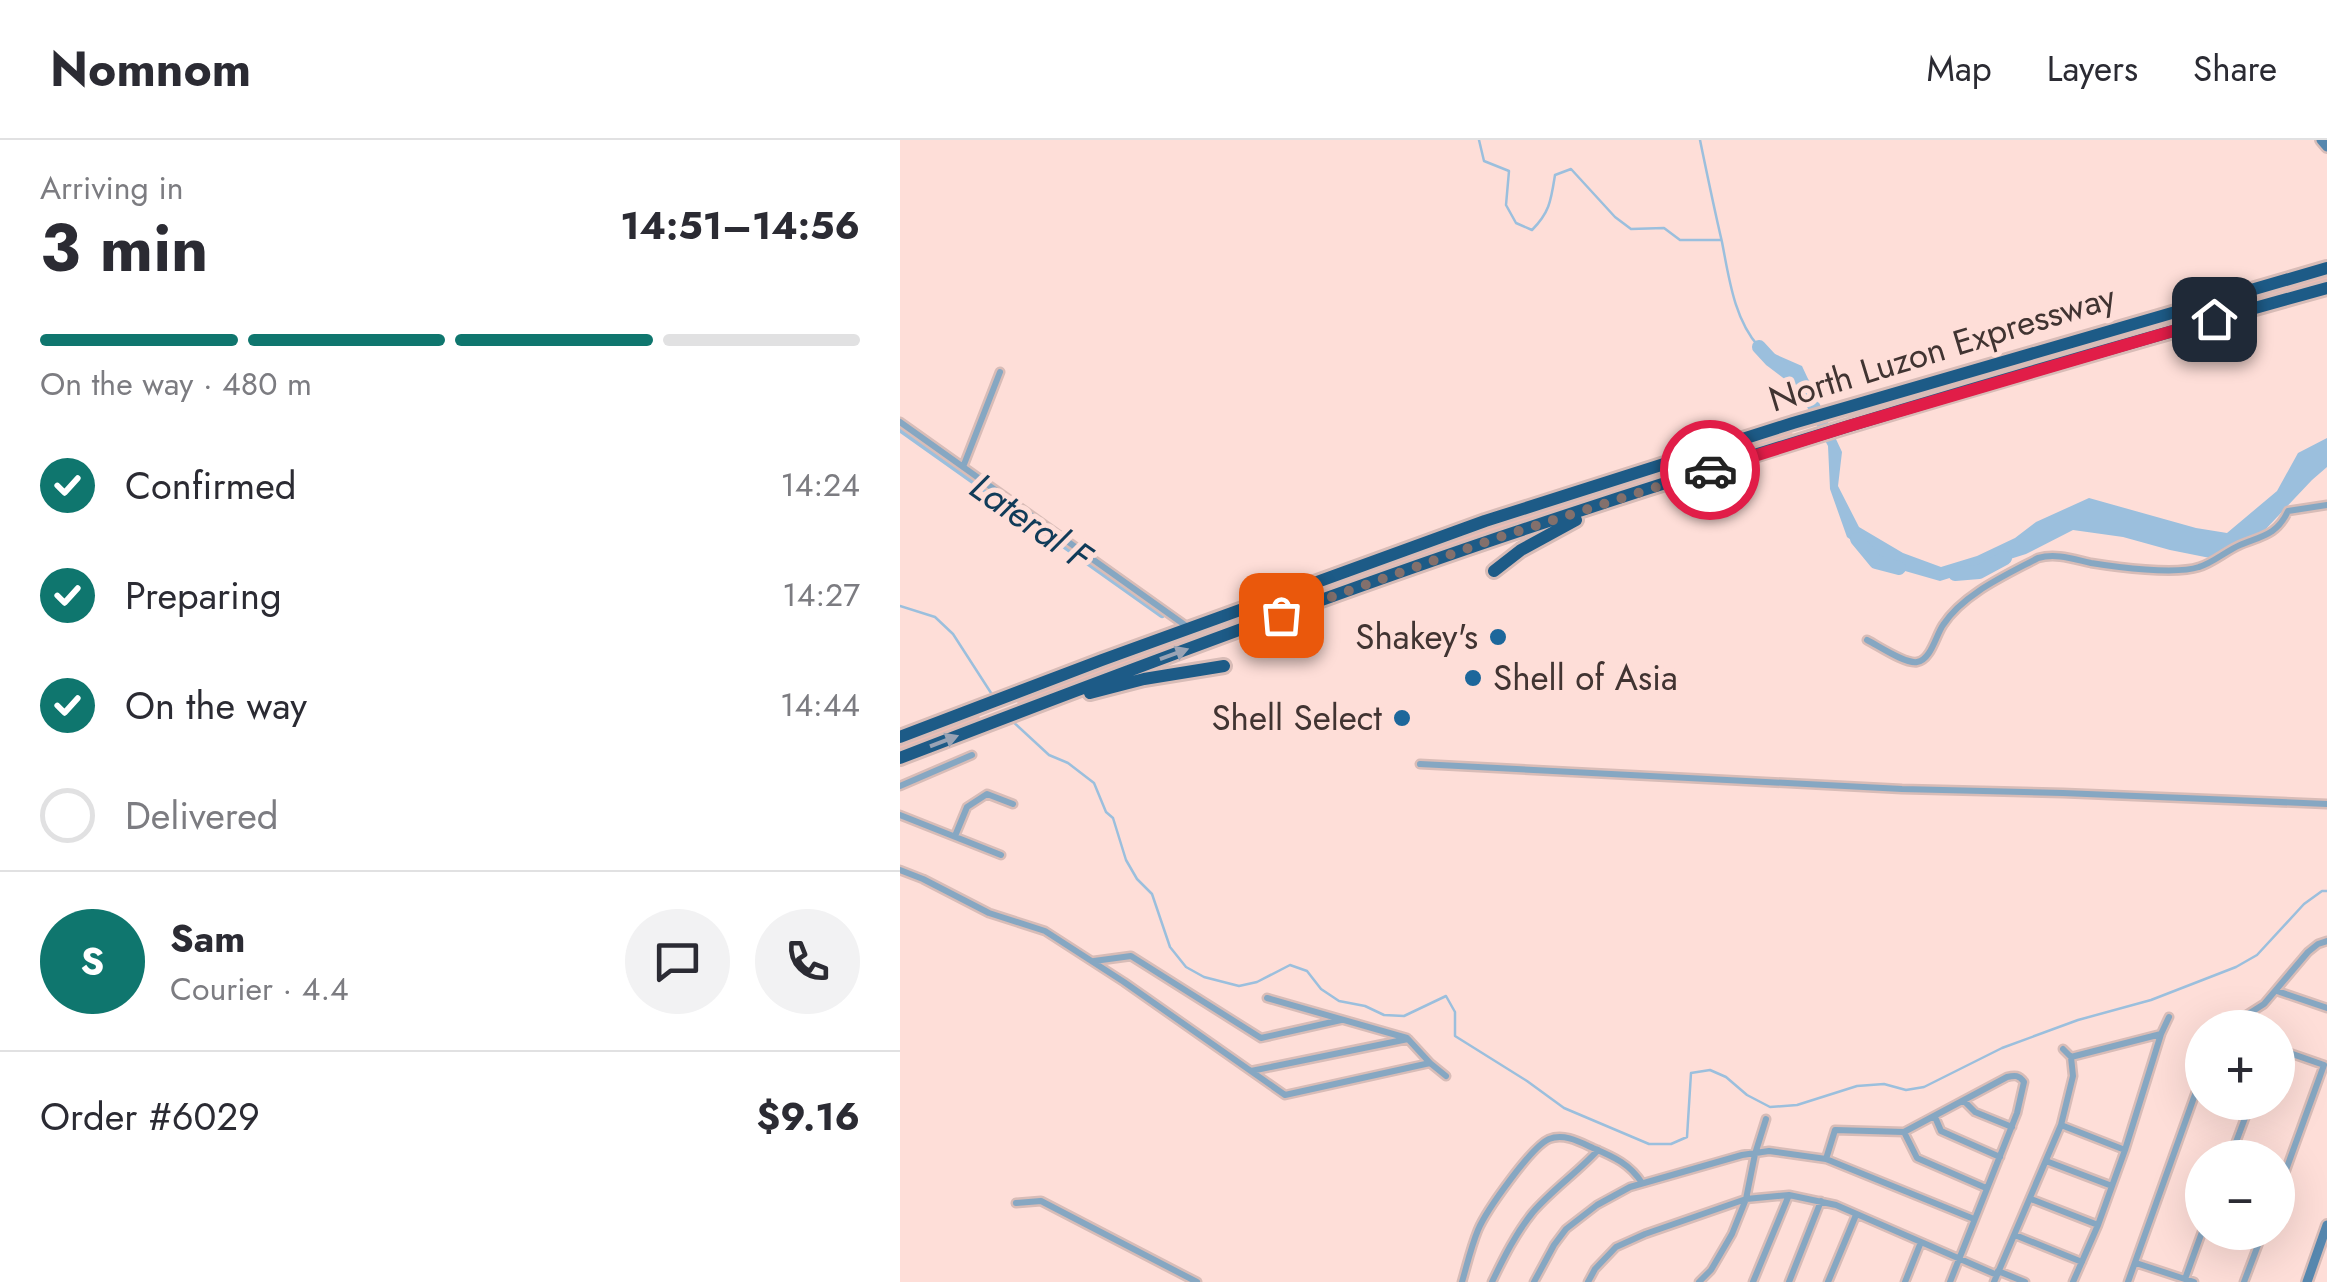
<!DOCTYPE html>
<meta charset="utf-8">
<style>
:root{--surface:#fff;--page:#f2f2f3;--text:#2b2b33;--muted:#7c7c81;--line:#e1e1e2;--accent:#0f766e}
body{margin:0;font-family:Jost,sans-serif;background:var(--page);color:var(--text);height:100vh;display:flex;flex-direction:column;font-size:38px;white-space:nowrap}
*{box-sizing:border-box;margin:0}
p{font-size:32px;color:var(--muted)}
.icon{flex:none;width:55px;height:55px;fill:none;stroke:currentColor;stroke-width:2;stroke-linecap:round;stroke-linejoin:round}
.map{position:relative;flex:1;overflow:hidden}
.side{display:flex;flex-direction:column;background:var(--surface);width:900px}
.side>*{flex:none}
.fabs{position:absolute;left:1285px;top:870px;display:grid;gap:20px}
.fabs a{display:grid;place-items:center;width:110px;height:110px;border-radius:50%;background:var(--surface);box-shadow:0 10px 40px #0002;font-size:50px}
.pin{position:absolute;display:grid;place-items:center;width:85px;height:85px;color:#fff;margin:-42px;border-radius:20px;box-shadow:0 5px 15px #0006}
.courier{position:absolute;display:grid;place-items:center;width:100px;height:100px;margin:-50px;border:8px solid #e11d48;border-radius:50%;background:#fff;color:#222;box-shadow:0 2px 12px #0007}
.headline em{font-style:normal;font-weight:700}
.headline div{display:flex;flex-direction:column-reverse}
.headline{display:flex;align-items:center;justify-content:space-between;height:170px;padding:0 40px}
h1{font-size:65px;font-weight:700;line-height:75px}
.bar{display:grid;grid-template-columns:repeat(4,1fr);gap:15px 10px;align-content:center;height:120px;padding:0 40px}
.bar i{height:12px;border-radius:8px;background:var(--line)}
.bar .on{background:var(--accent)}
.bar p{grid-column:span 4}
.line{display:flex;align-items:center;gap:25px;padding:0 40px;border-top:2px solid var(--line)}
.line div{flex:1}
.round{display:grid;place-items:center;flex:none;width:105px;height:105px;border-radius:52px;background:var(--page)}
ol{padding:0 40px;list-style:none}
li{display:flex;align-items:center;gap:30px;height:110px}
li p{margin-inline-start:auto}
li .icon{padding:10px;border-radius:50%;background:var(--accent);color:#fff;stroke-width:4}
li:last-child{color:var(--muted)}
li i{width:55px;height:55px;border:5px solid var(--line);border-radius:50%}
header{display:flex;align-items:center;gap:60px;box-sizing:border-box;height:140px;padding:0 50px;background:var(--surface);border-bottom:2px solid var(--line)}
header strong{font-size:48px}
nav{display:flex;gap:55px;margin-inline-start:auto;font-size:35px}
main{display:flex;flex:1;min-height:0}
.map>svg:first-child{display:block}
.green{fill:#eebdb5}
.water{fill:#9bbfdd}
.lines{fill:none;stroke-linecap:round;stroke-linejoin:round}
.stream{stroke:#9bbfdd;stroke-width:2.5}
.canal{stroke:#9bbfdd;stroke-width:8}
.river{stroke:#9bbfdd;stroke-width:14}
.street-casing{stroke:#d8bcb7;stroke-width:11}
.secondary-casing{stroke:#d8bcb7;stroke-width:14}
.highway-casing{stroke:#d8bcb7;stroke-width:18}
.street{stroke:#86a7c2;stroke-width:6}
.secondary{stroke:#5687ae;stroke-width:9}
.highway{stroke:#1d5b87;stroke-width:12}
.oneway{fill:#99a3b4}
.done{stroke:#83706c;stroke-width:10;stroke-dasharray:0 18}
.route{stroke:#e11d48;stroke-width:12}
.poi-dot{fill:#1d679b;stroke:#feded8;stroke-width:4}
.labels{text-anchor:middle;dominant-baseline:central;stroke-width:10;stroke-linejoin:round;paint-order:stroke}
.street-label{font-size:35px;fill:#413432;stroke:#feded8}
.poi-label{font-size:35px;fill:#413432;stroke:#feded8;text-anchor:end}
.water-label{font-size:38px;font-style:italic;fill:#103b59;stroke:#feded8}
</style>
<header>
<strong>Nomnom</strong>
<nav><a>Map</a><a>Layers</a><a>Share</a></nav>
</header>
<main>
<section class="side">
<div class="headline"><div><h1>3 min</h1><p>Arriving in</p></div><em>14:51–14:56</em></div>
<div class="bar"><i class="on"></i><i class="on"></i><i class="on"></i><i></i><p>On the way · 480 m</p></div>
<ol>
<li><svg class="icon" aria-label="check" viewBox="0 0 24 24"><path d="M5 12l5 5 9-10"/></svg>Confirmed<p>14:24</p></li>
<li><svg class="icon" aria-label="check" viewBox="0 0 24 24"><path d="M5 12l5 5 9-10"/></svg>Preparing<p>14:27</p></li>
<li><svg class="icon" aria-label="check" viewBox="0 0 24 24"><path d="M5 12l5 5 9-10"/></svg>On the way<p>14:44</p></li>
<li><i></i>Delivered</li>
</ol>
<div class="line" style="height:180px"><b class="round" style="background:var(--accent);color:#fff">S</b><div><b>Sam</b><p>Courier · 4.4</p></div><a class="round"><svg class="icon" aria-label="chat" viewBox="0 0 24 24"><path d="M4 5h16v11H9l-5 4z"/></svg></a><a class="round"><svg class="icon" aria-label="phone" viewBox="0 0 24 24"><path d="M5 4h4l2 5-3 2q2 4 5 5l2-3 5 2v4C11 20 4 13 5 4z"/></svg></a></div>
<div class="line" style="height:130px"><div>Order #6029</div><b>$9.16</b></div>
</section>
<div class="map">
<svg width="1427" height="1142" viewBox="0 0 1427 1142">
<rect width="100%" height="100%" fill="#feded8"/>
<path class="green" d="M1427 135V142L1183 209 949 279 947 273Z
M891 290 894 297C752 335 613 384 475 433 356 476 237 518 118 564L115 558C372 465 628 363 891 290Z
M78 571 80 579 0 611V602Z"/>
<path class="water" d="M859 207 902 226 942 312 938 346 959 387 1003 413 1041 427 1077 416 1115 398 1136 382 1189 358 1296 388 1327 393 1377 351 1398 313 1427 298V327L1412 340 1363 392 1320 420 1270 410 1223 397 1173 390 1126 414 1040 441 984 425 947 397 930 349 928 306 885 226Z"/>
<g class="lines">
<path class="stream" d="M579 0 584 21 609 31 606 65 616 83 632 90C650 72 651 60 655 35L671 29 715 77 731 89 764 88 780 100H821
M800 0C807 34 814 68 822 102 829 138 834 179 859 207
M0 466 35 477 53 494 93 556
M110 579 149 615 168 623 194 643 206 672 213 678 226 720 237 739 252 754 270 807 286 827 304 837 339 846 357 842 390 825 407 831 421 849 439 861 465 866 484 875 504 876 546 856 555 872V896L627 941 664 968 749 1004H771L787 997 791 933 810 930 826 937 847 955 870 967 897 965 957 946 984 944 1006 950 1024 947 1102 908 1178 880 1251 860 1336 827 1357 815 1404 764 1422 751H1427"/>
<path class="canal" d="M0 288 262 474"/>
<path class="river" d="M859 207 871 220 904 245
M957 399 976 422 999 428
M1055 434 1079 432 1105 418"/>
<g class="street-casing">
<path id="street" d="M0 282 289 488
M63 327 100 232
M967 500C979 506 1005 524 1017 522 1031 520 1036 495 1043 485 1063 454 1106 435 1138 418 1156 413 1173 419 1191 423 1216 427 1275 435 1299 427 1313 423 1326 411 1340 405 1362 396 1377 395 1388 371L1427 365
M520 624 1002 649 1163 653 1427 664
M0 646 72 615
M0 675 101 715
M55 696 67 667 87 654 113 664
M0 730 23 739 89 773 145 791 224 842 385 955 530 923
M194 821 231 816 361 898 441 880
M1377 851 1427 868
M367 858 507 898
M1326 888 1364 864 1408 812 1418 804 1427 801
M1378 909 1424 925
M1171 917 1261 894
M351 931 508 899 530 923 546 936
M1064 961 1075 972 1112 987
M1035 977 1041 991 1100 1017
M1161 985 1225 1010
M1004 992 1017 1018 1086 1048
M1330 1018 1351 962
M926 1019 935 990 1004 992 1107 937C1115 935 1119 935 1124 942L1117 973 1050 1142
M1146 1021 1212 1046
M1378 1052 1424 925
M1131 1059 1198 1085
M116 1063 141 1061 297 1142
M1115 1095 1182 1122
M1236 1123 1294 1142
M1098 1131 1125 1142
M1285 1139 1302 1092
M562 1142C567 1125 571 1107 578 1090 586 1071 631 1007 649 999 664 993 680 1002 693 1008 714 1017 730 1024 742 1043
M592 1142C604 1117 616 1093 633 1072 653 1049 678 1032 698 1010
M634 1142 654 1105 666 1089 697 1065 730 1047 842 1015 869 1011 926 1019 1074 1079
M688 1142 695 1129 716 1107 745 1094 846 1059 889 1055 936 1065 1097 1135
M799 1142 811 1130 832 1094 846 1059 855 1014 866 979
M853 1142 889 1055
M889 1142 921 1061
M928 1142 956 1075
M1005 1142 1021 1102
M1094 1142 1161 985 1173 936 1171 917 1163 909
M1173 1142 1198 1085 1225 1010 1261 894 1269 877
M1228 1142 1302 935
M1344 1142 1363 1092"/>
</g>
<g class="secondary-casing">
<path id="secondary" d="M1421 0 1427 7
M1407 1142 1427 1085"/>
</g>
<g class="highway-casing">
<path id="highway" d="M594 431 621 410 676 380
M190 553 244 539 324 526
M0 597 202 520 585 381 893 283 1427 128
M0 618C197 542 395 467 595 399 870 306 1148 225 1427 148"/>
</g>
<use href="#street" class="street"/>
<use href="#secondary" class="secondary"/>
<use href="#highway" class="highway"/>
</g>
<defs><path id="oneway-solid" d="M-6-.8H1V-3.2L6.5 0L1 3.2V.8H-6Z" transform="scale(2.5)"/></defs>
<g class="oneway">
<use href="#oneway-solid" transform="translate(274 514) rotate(-20)"/>
<use href="#oneway-solid" transform="translate(44 601) rotate(-21)"/>
</g>
<g class="lines">
<path class="done" d="M381 475 597 398 810 330"/>
<path class="route" d="M810 330 949 286 1314 179"/>
</g>
<g class="poi-dot">
<circle cx="598" cy="497" r="10"/>
<circle cx="573" cy="538" r="10"/>
<circle cx="502" cy="578" r="10"/>
</g>
<g class="labels">
<g class="street-label">
<text transform="translate(1042 208) rotate(-17)">North Luzon Expressway</text>
</g>
<g class="poi-label">
<text x="578" y="497">Shakey's</text>
<text x="593" y="538" text-anchor="start">Shell of Asia</text>
<text x="482" y="578">Shell Select</text>
</g>
<g class="water-label">
<text transform="translate(131 381) rotate(35)">Lateral F</text>
</g>
</g>
</svg>
<div class="fabs">
<a>+</a>
<a>−</a>
</div>
<div class="pin" style="left:381px;top:475px;background:#ea580c"><svg class="icon" aria-label="bag" viewBox="0 0 24 24"><path d="M5 8h14l-1 12H6zM9 8a3 3 0 0 1 6 0"/></svg></div>
<div class="pin" style="left:1314px;top:179px;background:#1f2937"><svg class="icon" aria-label="home" viewBox="0 0 24 24"><path d="M3 11l9-7 9 7M6 9v11h12V9"/></svg></div>
<div class="courier" style="left:810px;top:330px"><svg class="icon" aria-label="car" viewBox="0 0 24 24"><path d="M5 17H2v-5l4-1 3-4h7l3 4 3 1v5h-3M9 17h6M6 11h13"/><circle cx="7" cy="17" r="2"/><circle cx="17" cy="17" r="2"/></svg></div>
</div>
</main>
